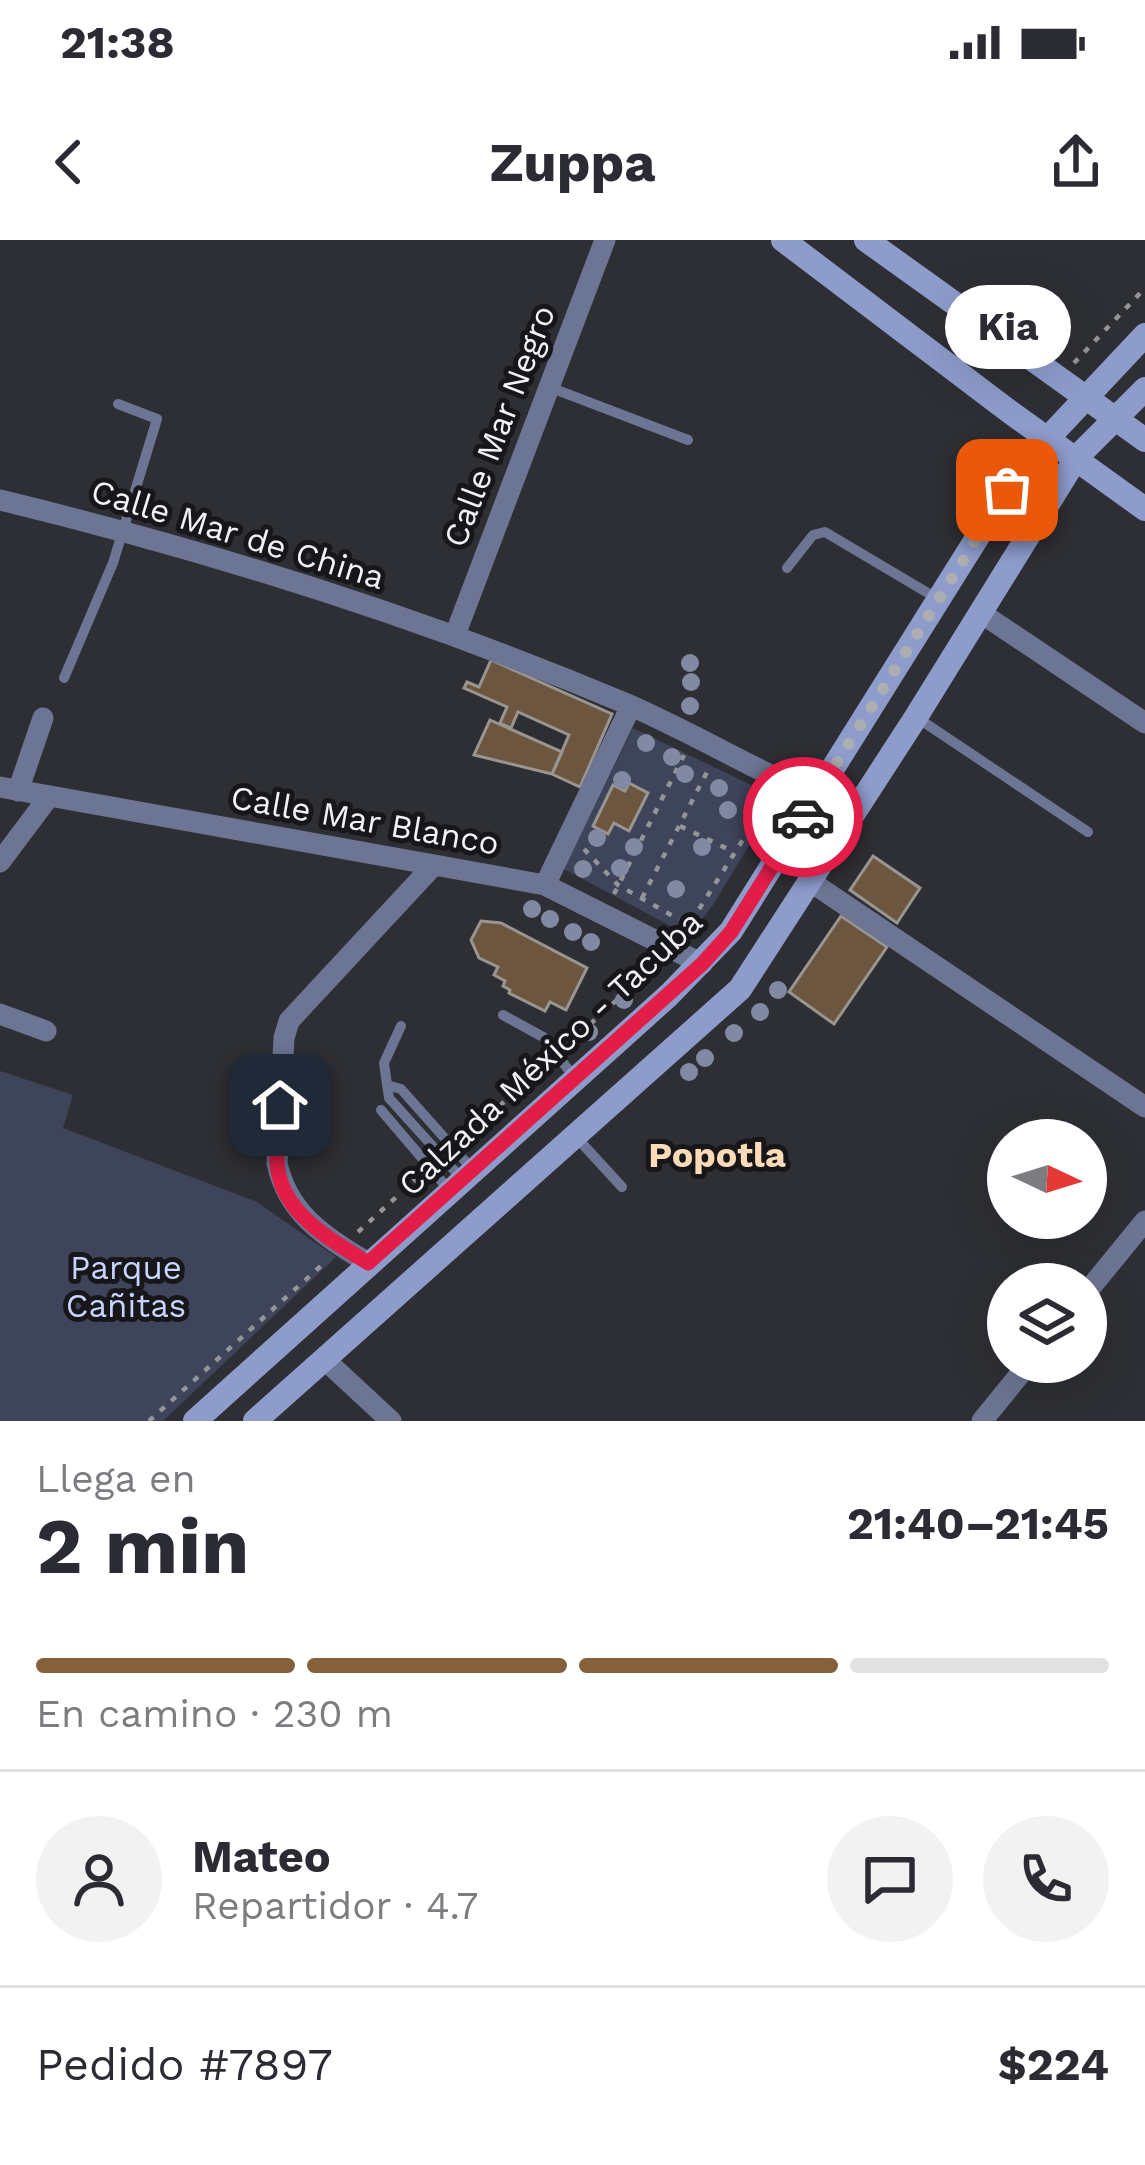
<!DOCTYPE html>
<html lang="es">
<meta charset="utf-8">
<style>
:root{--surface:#fff;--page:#f2f2f3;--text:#2b2b33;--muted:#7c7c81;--line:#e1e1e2;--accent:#85613b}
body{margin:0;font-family:"Work Sans",sans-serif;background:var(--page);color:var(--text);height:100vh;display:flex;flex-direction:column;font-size:45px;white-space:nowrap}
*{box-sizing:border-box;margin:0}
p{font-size:39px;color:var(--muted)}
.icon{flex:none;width:66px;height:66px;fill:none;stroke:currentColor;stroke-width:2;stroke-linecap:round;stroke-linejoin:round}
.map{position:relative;height:1181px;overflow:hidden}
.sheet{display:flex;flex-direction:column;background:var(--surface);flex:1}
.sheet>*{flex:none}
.needle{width:78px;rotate:94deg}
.fabs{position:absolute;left:987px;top:879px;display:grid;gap:24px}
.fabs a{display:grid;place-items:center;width:120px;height:120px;border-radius:50%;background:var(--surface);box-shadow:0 12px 48px #0002;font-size:60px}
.pin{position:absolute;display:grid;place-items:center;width:102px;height:102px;color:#fff;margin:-51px;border-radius:24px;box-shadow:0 6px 18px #0006}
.courier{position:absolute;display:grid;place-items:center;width:120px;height:120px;margin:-60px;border:9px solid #e11d48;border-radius:50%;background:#fff;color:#222;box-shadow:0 3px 15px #0007}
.bubble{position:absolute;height:84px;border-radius:42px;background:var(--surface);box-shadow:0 12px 48px #0002;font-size:39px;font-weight:700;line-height:84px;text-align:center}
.summary em{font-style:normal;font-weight:700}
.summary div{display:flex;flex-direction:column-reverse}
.summary{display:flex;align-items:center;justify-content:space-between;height:204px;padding:0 36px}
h1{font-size:78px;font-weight:700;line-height:90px}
.bar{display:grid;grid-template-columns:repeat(4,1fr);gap:18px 12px;align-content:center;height:144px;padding:0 36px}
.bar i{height:15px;border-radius:9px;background:var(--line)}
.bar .selected{background:var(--accent)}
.bar p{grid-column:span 4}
.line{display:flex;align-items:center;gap:30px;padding:0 36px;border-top:3px solid var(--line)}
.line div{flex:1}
.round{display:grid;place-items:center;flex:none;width:126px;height:126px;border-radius:63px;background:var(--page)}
.status{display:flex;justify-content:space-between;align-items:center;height:84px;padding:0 60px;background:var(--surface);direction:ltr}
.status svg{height:33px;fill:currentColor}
header{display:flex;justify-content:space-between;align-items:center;height:156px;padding:0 36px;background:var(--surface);font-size:54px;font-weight:700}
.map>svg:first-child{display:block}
.green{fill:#3e445a}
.building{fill:#6d563f;stroke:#999590;stroke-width:3}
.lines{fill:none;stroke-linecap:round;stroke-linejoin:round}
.path{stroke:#949599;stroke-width:4.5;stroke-dasharray:6 9;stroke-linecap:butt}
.lane{stroke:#6c7593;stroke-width:10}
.street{stroke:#6c7593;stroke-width:21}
.secondary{stroke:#8e9ccc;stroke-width:24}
.tree{fill:#828aa3}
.done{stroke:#adaeb2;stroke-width:12;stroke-dasharray:0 21.6}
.route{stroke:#e11d48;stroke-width:15}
.labels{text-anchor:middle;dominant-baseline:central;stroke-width:10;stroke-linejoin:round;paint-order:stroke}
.street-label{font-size:33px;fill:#f2f3f6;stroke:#17171a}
.park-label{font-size:33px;fill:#c6d4fe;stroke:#17171a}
.neighbourhood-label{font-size:36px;font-weight:bold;fill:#fddbb8;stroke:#17171a}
</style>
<div class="status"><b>21:38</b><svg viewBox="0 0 49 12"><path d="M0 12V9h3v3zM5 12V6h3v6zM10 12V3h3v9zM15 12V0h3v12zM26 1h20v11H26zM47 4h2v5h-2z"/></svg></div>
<header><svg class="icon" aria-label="back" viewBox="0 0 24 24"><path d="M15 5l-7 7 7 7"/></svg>Zuppa<svg class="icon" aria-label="share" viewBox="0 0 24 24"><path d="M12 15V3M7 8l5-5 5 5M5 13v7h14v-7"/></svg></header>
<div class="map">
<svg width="1145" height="1181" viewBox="0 0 1145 1181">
<rect width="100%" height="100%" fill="#2e2f34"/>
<path class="green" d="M633 488 778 558 713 665 689 696 564 629Z
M0 831 73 855 63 888 257 962 336 1017 163 1181H0Z"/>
<path class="building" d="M491 420 612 474 580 547 552 534 569 495 518 472 511 488 500 483 507 467 464 448 467 442 479 447Z
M490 480 562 512 552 534 474 515Z
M629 543 648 553 629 591 614 583 608 594 593 586 613 545 625 551Z
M873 616 920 648 897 683 850 650Z
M841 676 887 707 834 784 789 752Z
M481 681 501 683 587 728 566 770 550 762 545 771 509 753 510 750 503 746 505 741 494 735 498 727 479 718 471 700Z"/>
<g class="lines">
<path class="path" d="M1074 123 1145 48
M680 586 734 612
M584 609 618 645 689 685 770 557
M614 654 684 515
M642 658 708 530
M568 804 649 731
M466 896 542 828
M358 992 416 939
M149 1181 323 1024"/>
<path class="lane" d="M549 147 688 200
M787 328 813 295 825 292 938 359
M64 438 113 323 157 179 118 164
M916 477 1088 592
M503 775 543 797 575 838
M401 786 384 823 389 858 463 940
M387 845 401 849 473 930
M381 870 450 951
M577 898 622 947"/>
<path class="street" d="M0 260C214 312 424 378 627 464 691 492 752 528 816 557
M981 373 1145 483
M455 395 605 0
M0 547 545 645 702 724
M18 551 43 478
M0 622 48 558
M811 642 1145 867
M545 645 631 466
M0 774 46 791
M368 1023C326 997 288 975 277 923L284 798 289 781 432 627
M1086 1053 1145 981
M324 1119 391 1181
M982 1181 1030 1122"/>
<path class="secondary" d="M783 0 1010 172 1145 269
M866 0 1145 200
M195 1181 669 755 731 691 1007 250 1049 197 1145 95
M255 1181 740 749 916 477 1077 217 1145 149"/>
</g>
<g class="tree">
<circle cx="690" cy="423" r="9"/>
<circle cx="691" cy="442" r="9"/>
<circle cx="690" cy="466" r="9"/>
<circle cx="646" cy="503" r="9"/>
<circle cx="672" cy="517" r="9"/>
<circle cx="685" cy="534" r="9"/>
<circle cx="622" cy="540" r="9"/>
<circle cx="719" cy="548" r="9"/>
<circle cx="728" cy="570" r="9"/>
<circle cx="597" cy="598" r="9"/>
<circle cx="634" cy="607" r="9"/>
<circle cx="702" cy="607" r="9"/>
<circle cx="620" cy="628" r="9"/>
<circle cx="583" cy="629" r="9"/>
<circle cx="676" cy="649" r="9"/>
<circle cx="532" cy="669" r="9"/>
<circle cx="550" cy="679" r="9"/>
<circle cx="573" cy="692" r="9"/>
<circle cx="591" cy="702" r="9"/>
<circle cx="778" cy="750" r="9"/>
<circle cx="624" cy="760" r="9"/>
<circle cx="760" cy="772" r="9"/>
<circle cx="589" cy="792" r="9"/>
<circle cx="734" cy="793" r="9"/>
<circle cx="705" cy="818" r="9"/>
<circle cx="689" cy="832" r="9"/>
</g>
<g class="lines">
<path class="done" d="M803 577 1007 250"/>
<path class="route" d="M280 865C280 883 276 903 277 922 280 973 330 999 368 1023L702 724 731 692 803 577"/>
</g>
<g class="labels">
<g class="street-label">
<text transform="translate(499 186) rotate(-69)">Calle Mar Negro</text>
<text transform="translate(238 294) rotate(17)">Calle Mar de China</text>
<text transform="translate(365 580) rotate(10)">Calle Mar Blanco</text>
<text transform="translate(550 813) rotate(-43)">Calzada México - Tacuba</text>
</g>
<g class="park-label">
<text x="126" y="1027">Parque<tspan x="126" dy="38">Cañitas</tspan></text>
</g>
<g class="neighbourhood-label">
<text x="717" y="915">Popotla</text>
</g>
</g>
</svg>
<div class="fabs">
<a><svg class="needle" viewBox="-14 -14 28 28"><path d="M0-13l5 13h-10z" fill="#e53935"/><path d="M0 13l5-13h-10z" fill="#7c7c81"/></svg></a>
<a><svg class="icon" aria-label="layers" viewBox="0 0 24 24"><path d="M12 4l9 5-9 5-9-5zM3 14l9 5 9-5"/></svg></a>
</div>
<div class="pin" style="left:1007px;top:250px;background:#ea580c"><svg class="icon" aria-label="bag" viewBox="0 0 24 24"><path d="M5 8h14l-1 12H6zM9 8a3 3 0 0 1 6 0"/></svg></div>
<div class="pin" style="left:280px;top:865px;background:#1f2937"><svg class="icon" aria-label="home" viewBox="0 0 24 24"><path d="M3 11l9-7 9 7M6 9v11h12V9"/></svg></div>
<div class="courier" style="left:803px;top:577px"><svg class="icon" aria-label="car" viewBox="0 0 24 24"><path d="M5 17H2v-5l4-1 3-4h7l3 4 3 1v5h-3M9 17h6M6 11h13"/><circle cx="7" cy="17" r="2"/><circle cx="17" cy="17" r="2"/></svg></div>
<div class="bubble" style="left:945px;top:45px;width:126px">Kia</div>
</div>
<section class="sheet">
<div class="summary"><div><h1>2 min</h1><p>Llega en</p></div><em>21:40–21:45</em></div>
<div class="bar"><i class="selected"></i><i class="selected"></i><i class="selected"></i><i></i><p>En camino · 230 m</p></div>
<div class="line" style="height:216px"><a class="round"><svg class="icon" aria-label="person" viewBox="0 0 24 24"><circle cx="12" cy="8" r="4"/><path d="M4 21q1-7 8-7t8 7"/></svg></a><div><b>Mateo</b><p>Repartidor · 4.7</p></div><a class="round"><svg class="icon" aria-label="chat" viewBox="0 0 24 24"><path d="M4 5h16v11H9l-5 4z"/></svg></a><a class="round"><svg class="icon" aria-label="phone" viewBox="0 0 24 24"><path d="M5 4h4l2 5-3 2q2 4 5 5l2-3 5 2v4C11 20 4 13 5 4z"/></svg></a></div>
<div class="line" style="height:156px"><div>Pedido #7897</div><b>$224</b></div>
</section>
